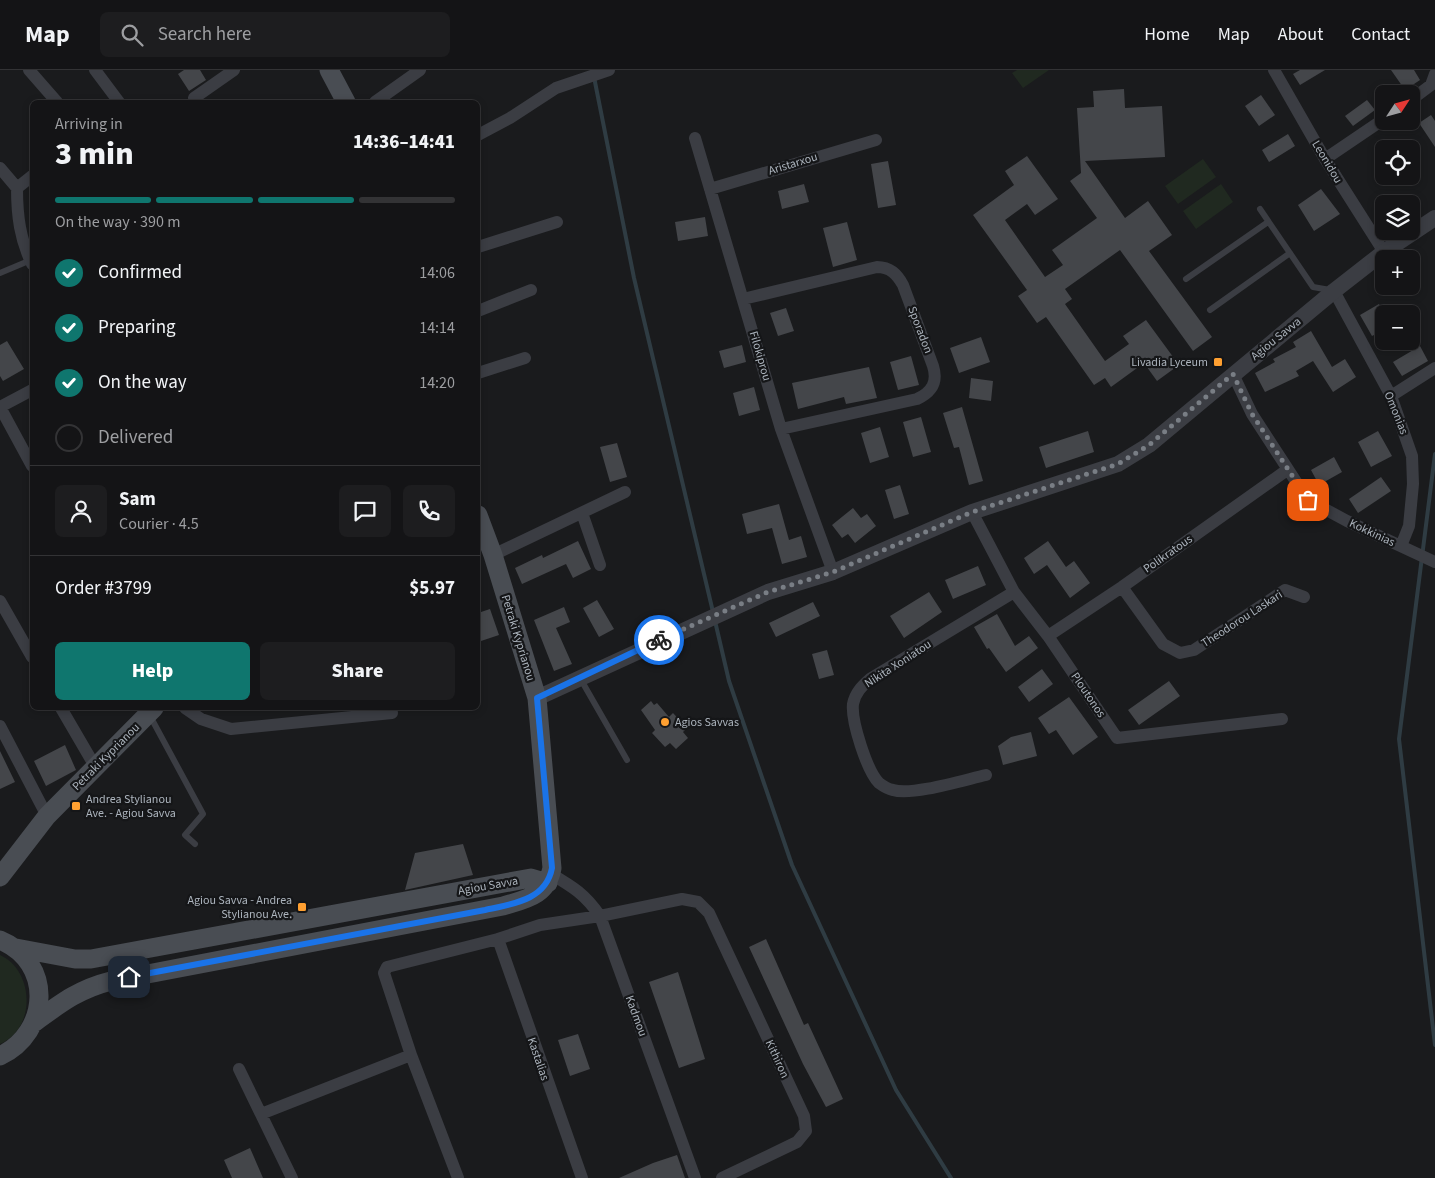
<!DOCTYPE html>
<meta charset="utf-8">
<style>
:root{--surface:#141416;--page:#1d1d1f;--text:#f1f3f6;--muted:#9d9ea1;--line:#333335;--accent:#0f766e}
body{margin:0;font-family:"Source Sans 3",sans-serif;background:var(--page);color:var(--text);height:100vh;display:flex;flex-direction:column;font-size:19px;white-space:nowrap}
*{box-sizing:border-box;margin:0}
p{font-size:16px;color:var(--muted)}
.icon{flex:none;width:28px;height:28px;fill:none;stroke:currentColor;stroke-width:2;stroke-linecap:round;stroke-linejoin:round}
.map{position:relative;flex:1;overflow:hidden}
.panel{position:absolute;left:30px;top:30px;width:450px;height:610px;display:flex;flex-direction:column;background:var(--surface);border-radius:8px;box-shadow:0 2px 8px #0003,0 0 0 1px var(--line)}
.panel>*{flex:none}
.needle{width:32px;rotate:54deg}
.fabs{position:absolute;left:1375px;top:15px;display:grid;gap:10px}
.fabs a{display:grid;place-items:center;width:45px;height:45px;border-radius:8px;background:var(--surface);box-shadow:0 2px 8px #0003,0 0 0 1px var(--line);font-size:25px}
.pin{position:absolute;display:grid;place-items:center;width:42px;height:42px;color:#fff;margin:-21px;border-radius:10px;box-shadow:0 2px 8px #0006}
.courier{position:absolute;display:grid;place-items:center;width:50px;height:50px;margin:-25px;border:4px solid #1a73e8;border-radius:50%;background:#fff;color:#222;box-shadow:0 1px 6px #0007}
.headline em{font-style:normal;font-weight:800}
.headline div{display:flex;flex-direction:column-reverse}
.headline{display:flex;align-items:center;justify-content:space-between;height:85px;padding:0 25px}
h1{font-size:32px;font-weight:800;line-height:38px}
.bar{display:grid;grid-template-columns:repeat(4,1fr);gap:8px 5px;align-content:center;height:60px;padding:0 25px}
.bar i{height:6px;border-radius:4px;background:var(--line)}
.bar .active{background:var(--accent)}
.bar p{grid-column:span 4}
.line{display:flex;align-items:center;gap:12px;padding:0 25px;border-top:1px solid var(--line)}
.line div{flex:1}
.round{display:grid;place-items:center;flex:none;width:52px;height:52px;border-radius:8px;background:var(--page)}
ol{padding:0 25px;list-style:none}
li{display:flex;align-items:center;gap:15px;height:55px}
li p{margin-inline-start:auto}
li .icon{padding:5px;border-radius:50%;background:var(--accent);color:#fff;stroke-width:4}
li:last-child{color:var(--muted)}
li i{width:28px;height:28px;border:2px solid var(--line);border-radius:50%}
.action{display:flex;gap:10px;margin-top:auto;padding:10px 25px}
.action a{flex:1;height:58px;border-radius:8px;background:var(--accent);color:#fff;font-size:20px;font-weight:800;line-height:58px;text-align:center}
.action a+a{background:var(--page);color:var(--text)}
header{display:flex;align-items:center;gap:30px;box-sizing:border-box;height:70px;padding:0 25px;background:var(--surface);border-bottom:1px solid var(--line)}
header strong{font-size:24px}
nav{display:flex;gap:28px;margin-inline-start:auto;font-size:18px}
.search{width:350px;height:45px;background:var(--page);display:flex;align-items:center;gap:12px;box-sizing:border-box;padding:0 18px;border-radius:8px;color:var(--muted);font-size:19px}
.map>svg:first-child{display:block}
.green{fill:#202920}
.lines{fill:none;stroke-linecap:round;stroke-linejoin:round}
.stream{stroke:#2f3c43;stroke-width:4}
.building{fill:#44464a}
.service{stroke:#3b3d43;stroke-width:6}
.minor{stroke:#3b3d43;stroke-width:12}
.tertiary{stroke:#3b3d43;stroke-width:16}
.secondary{stroke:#494d53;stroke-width:19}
.done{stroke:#797e85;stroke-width:5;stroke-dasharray:0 9}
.route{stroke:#1a73e8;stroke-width:6}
.poi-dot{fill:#ffa031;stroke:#151618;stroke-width:2}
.labels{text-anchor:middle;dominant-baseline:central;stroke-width:4.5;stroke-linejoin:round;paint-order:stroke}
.street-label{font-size:12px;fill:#acb4bd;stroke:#151618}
.poi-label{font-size:12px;fill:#acb4bd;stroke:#151618;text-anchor:end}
</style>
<header>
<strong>Map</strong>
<div class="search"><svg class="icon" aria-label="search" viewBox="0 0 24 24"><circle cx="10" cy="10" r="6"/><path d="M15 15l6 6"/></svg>Search here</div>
<nav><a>Home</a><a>Map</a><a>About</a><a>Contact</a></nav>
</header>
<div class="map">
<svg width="1435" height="1108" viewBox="0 0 1435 1108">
<rect width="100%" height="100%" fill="#1a1b1d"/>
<path class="green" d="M1017 0H1049L1023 18 1012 3Z
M1203 89 1216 107 1178 134 1165 116Z
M1221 114 1233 132 1196 159 1183 141Z
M0 885C35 901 36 959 0 974Z"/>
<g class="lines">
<path class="stream" d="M594 7 634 208 713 542
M1435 384 1399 669 1435 975
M715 551 729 611 792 795 896 1020 951 1108"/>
</g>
<path class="building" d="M184 0H200L206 10 189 21 178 4Z
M1300 0H1325L1300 15 1293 4Z
M1391 0H1414L1420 10 1405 20Z
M1124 19 1125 38 1162 36 1165 87 1085 91 1125 148 1148 131 1172 165 1149 181 1212 267 1193 281 1120 180 1065 219 1072 229 1065 234 1105 291 1129 274 1123 266 1146 250 1179 295 1157 311 1144 293 1111 317 1105 308 1094 315 1046 247 1037 253 1018 226 1027 220 973 145 1014 115 1005 101 1027 86 1058 129 1035 145 1027 134 1005 150 1045 207 1063 195 1052 180 1097 148 1070 111 1081 103 1077 38 1094 37 1093 21Z
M1261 25 1275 45 1259 56 1245 36Z
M1367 30 1375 40 1353 56 1345 46Z
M1431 45 1435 51V77L1419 53Z
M1288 64 1295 76 1269 92 1262 80Z
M888 91 896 135 878 138 871 94Z
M804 114 809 132 782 139 778 121Z
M1321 119 1340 144 1314 161 1298 135Z
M705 147 708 166 678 171 675 152Z
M847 152 857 190 833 197 823 158Z
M1379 234 1384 242V260L1372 266 1360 245Z
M786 238 794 261 778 266 770 243Z
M1311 261 1332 297 1345 289 1356 307 1333 322 1313 291 1296 301 1299 306 1265 322 1255 303 1275 292 1273 289 1296 277 1293 272Z
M981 267 990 292 959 303 950 278Z
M7 271 24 299 3 311 0 306V275Z
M742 275 746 292 724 298 719 281Z
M1420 276 1428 291 1402 306 1393 292Z
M911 286 919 315 898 320 890 292Z
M869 297 877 328 846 334 844 327 798 339 792 313Z
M971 308 993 311 991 331 969 328Z
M754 317 760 340 739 346 733 323Z
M962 337 983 411 969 415 959 377 954 378 943 343Z
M921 347 931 382 913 387 903 352Z
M880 357 889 387 870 393 861 363Z
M1088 361 1094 382 1046 398 1039 377Z
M1378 361 1392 386 1371 397 1358 372Z
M617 373 627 407 610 412 600 377Z
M1334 387 1342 402 1319 415 1311 400Z
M1381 407 1391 421 1358 443 1349 429Z
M900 415 909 444 894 449 885 420Z
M779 434 789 470 801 466 807 487 782 494 772 458 747 464 742 444Z
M853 438 861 448 867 444 876 456 855 473 848 464 842 468 832 455Z
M578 471 591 499 573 508 566 494 522 514 515 498 542 485 543 488Z
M1048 471 1066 497 1074 491 1090 513 1070 528 1047 495 1034 504 1024 488Z
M978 496 986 515 953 529 945 510Z
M929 522 942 542 904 568 890 546Z
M597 530 614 559 599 567 583 538Z
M813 532 820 546 776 567 769 553Z
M564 537 570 552 556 558 572 594 554 601 534 550Z
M490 539 499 565 478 572V543Z
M997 544 1015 576 1029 566 1038 578 1006 602 989 578 987 579 974 557Z
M827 580 834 605 819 609 812 584Z
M1042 599 1053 614 1029 632 1018 617Z
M1169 611 1180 626 1139 655 1128 640Z
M1069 627 1098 667 1073 685 1056 660 1049 664 1038 648Z
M651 631 654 635 657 633 669 647 673 643 687 658 683 662 688 668 676 679 670 673 665 677 652 663 655 660 641 640Z
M1031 662 1037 686 1003 695 998 676 1011 667Z
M65 675 76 700 46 716 34 691Z
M0 681 15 712 0 719Z
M463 774 473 805 405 820 415 783Z
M766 869 804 955 808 953 843 1029 826 1037 803 994 749 877Z
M678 902 705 989 679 998 649 912Z
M578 964 590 999 570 1006 558 970Z
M250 1078 263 1108H232L224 1090Z
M677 1085 685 1108H619L653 1093Z"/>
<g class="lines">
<path class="service" d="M1260 139 1313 217 1330 220
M0 203 31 190
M1186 209 1268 152
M1210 240 1290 183
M580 608 627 690
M149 644 203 744 185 765 195 774"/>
<path class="minor" d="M29 0 57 32
M95 0 119 32
M1274 0 1325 89 1384 182
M194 28 234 0
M1411 30 1431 15 1435 4
M375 32 420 0
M478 65 510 48 556 18 609 0
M695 68 781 359 833 502
M1325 89 1384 49
M0 98 17 118
M17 118C17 146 20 169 32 194
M17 118 32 106
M710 119 876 70
M478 177 557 152
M1334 221 1391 326 1412 386 1413 414 1409 456 1401 476
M743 229 877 197C890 197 897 204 903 215L933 296C938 312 932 322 917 329L781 359
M478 241 531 220
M478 303 525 288
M1233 304 1252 344 1308 430 1347 451 1435 492
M1391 326 1435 298
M0 337 32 396
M0 337 32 320
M972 442 1014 522 1048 566 1117 668 1282 649
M582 443 600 495
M493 485 625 422
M1122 517 1163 574 1180 583 1194 580 1285 520 1304 527
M0 531 32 587
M1048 566 1122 517 1287 400
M61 638 96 698
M185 638 201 649 231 659 392 643 390 638
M0 656 47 746
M986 705C964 710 912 726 893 720 888 719 883 716 879 713 867 701 851 651 853 634 855 623 862 616 870 609L1014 522
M551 804C573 817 585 824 600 846L695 1108
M498 869 582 1108
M239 999 292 1108
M261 1044 411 985
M458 1108 411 985 384 903 387 897 498 869 540 855 600 846 682 829 698 832 709 843 804 1046 806 1061 797 1072 722 1108"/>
<path class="tertiary" d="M537 628 768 522 833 502 972 442 1118 394 1149 375 1334 221 1384 182 1435 148"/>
<path class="secondary" d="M329 0 346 32
M0 807 47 746 154 638
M0 870C54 892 50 962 0 986
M16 878 75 889H91L531 808 548 813
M35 952C61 933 79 919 111 911L503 836C526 829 547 826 552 798L537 628 493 485 478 445"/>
</g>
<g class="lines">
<path class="done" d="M659 570 768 522 833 502 972 442 1118 394 1149 375 1233 304 1252 344 1308 430"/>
<path class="route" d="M129 907 485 840C513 834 546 830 552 798L537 628 659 570"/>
</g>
<g class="poi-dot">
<rect x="1213" y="287" width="10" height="10" rx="2.5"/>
<circle cx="665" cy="652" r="5"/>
<rect x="71" y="731" width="10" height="10" rx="2.5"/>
<rect x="297" y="832" width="10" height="10" rx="2.5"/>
</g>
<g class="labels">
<g class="street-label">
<text transform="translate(1327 92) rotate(59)">Leonidou</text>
<text transform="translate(793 94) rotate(-17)">Aristarxou</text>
<text transform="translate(920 260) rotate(69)">Sporadon</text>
<text transform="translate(1276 269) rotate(-39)">Agiou Savva</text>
<text transform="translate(760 286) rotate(74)">Filokiprou</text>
<text transform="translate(1396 343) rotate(68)">Omonias</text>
<text transform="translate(1372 463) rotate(25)">Kokkinias</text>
<text transform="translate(1168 484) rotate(-35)">Polikratous</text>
<text transform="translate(1242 549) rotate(-33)">Theodorou Laskari</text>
<text transform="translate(518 568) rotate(73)">Petraki Kyprianou</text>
<text transform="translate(898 594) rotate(-33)">Nikita Xoniatou</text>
<text transform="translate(1088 625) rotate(56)">Ploutonos</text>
<text transform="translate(106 687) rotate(-45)">Petraki Kyprianou</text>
<text transform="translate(488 816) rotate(-10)">Agiou Savva</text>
<text transform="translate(636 946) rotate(70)">Kadmou</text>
<text transform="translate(538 989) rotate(71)">Kastalias</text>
<text transform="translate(777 989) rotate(65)">Kithiron</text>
</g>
<g class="poi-label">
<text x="1208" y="292">Livadia Lyceum</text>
<text x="675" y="652" text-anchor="start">Agios Savvas</text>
<text x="86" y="729" text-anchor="start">Andrea Stylianou<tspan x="86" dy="14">Ave. - Agiou Savva</tspan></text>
<text x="292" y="830">Agiou Savva - Andrea<tspan x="292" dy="14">Stylianou Ave.</tspan></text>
</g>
</g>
</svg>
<div class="fabs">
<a><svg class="needle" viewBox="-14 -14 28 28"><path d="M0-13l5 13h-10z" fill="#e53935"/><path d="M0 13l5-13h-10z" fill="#9d9ea1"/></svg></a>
<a><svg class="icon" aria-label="locate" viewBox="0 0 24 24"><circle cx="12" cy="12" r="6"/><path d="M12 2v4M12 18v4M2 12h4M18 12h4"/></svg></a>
<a><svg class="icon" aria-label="layers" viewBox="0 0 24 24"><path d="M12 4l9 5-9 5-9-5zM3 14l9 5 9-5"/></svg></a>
<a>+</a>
<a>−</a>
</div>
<div class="pin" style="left:1308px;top:430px;background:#ea580c"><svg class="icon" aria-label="bag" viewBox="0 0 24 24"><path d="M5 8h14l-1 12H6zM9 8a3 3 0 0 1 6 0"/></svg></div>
<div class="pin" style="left:129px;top:907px;background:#1f2937"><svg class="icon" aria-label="home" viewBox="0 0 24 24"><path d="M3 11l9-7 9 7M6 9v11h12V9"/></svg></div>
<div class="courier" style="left:659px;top:570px"><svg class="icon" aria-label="bike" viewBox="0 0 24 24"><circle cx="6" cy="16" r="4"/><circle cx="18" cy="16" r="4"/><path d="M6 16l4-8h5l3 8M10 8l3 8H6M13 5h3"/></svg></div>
<section class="panel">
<div class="headline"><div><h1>3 min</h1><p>Arriving in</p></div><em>14:36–14:41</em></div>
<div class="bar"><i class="active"></i><i class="active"></i><i class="active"></i><i></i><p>On the way · 390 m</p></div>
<ol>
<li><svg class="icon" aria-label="check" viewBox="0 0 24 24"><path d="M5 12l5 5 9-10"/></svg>Confirmed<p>14:06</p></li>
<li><svg class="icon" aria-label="check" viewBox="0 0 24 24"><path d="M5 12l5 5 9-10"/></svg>Preparing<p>14:14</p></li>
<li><svg class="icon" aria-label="check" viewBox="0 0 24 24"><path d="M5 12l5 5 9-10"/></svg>On the way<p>14:20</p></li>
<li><i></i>Delivered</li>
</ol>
<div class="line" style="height:90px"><a class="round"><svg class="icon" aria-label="person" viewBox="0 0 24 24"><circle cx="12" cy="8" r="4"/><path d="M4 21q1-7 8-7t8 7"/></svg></a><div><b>Sam</b><p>Courier · 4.5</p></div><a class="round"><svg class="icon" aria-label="chat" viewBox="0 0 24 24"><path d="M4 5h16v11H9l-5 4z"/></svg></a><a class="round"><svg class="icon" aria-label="phone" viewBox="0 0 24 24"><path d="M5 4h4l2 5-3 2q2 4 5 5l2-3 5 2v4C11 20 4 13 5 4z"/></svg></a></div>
<div class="line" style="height:65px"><div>Order #3799</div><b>$5.97</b></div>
<div class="action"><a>Help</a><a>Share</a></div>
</section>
</div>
